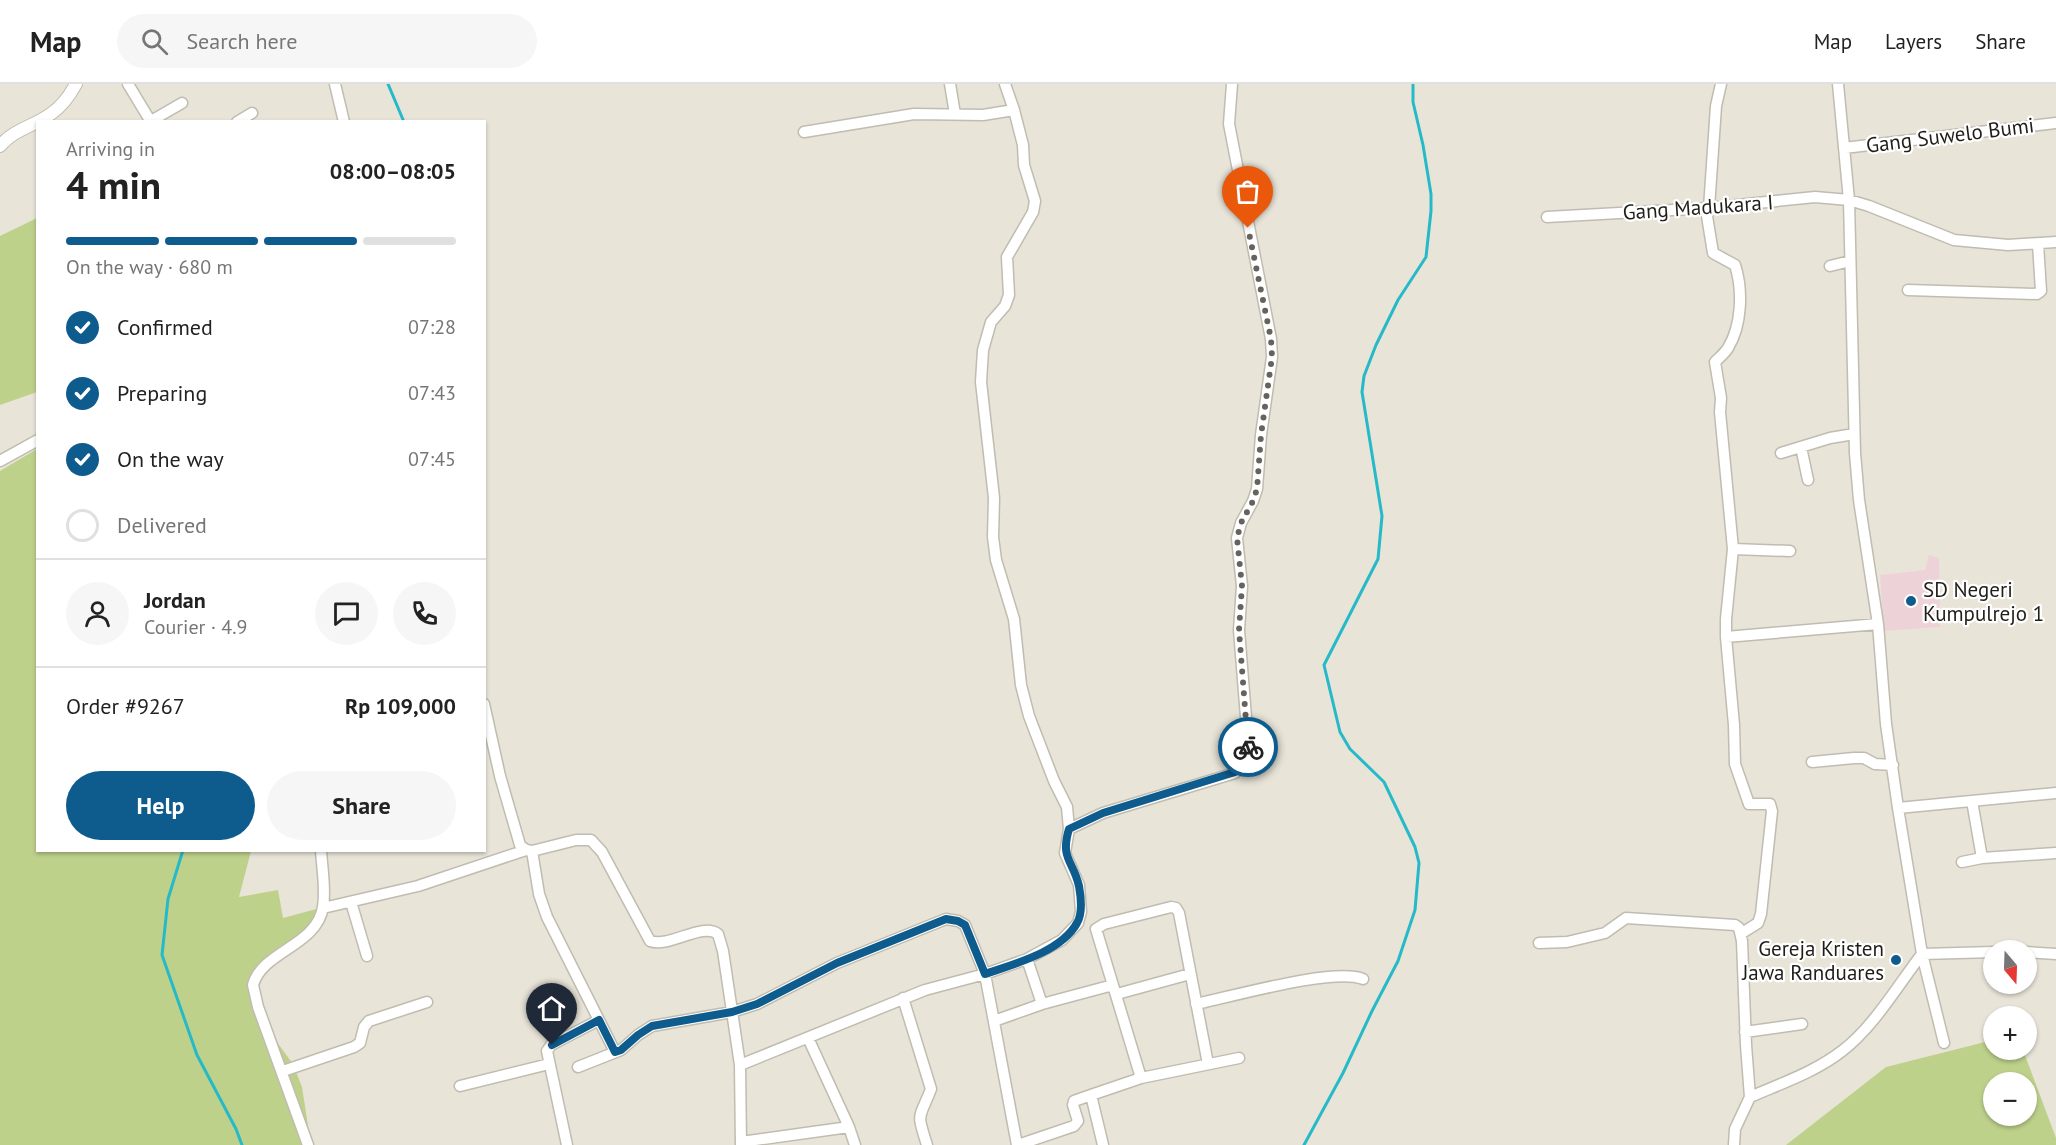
<!DOCTYPE html>
<meta charset="utf-8">
<style>
:root{--surface:#fff;--page:#f6f6f6;--text:#222;--muted:#767676;--line:#e0e0e0;--accent:#0e5c8e}
body{margin:0;font-family:"PT Sans",sans-serif;background:var(--page);color:var(--text);height:100vh;display:flex;flex-direction:column;font-size:22px;white-space:nowrap}
*{box-sizing:border-box;margin:0}
p{font-size:20px;color:var(--muted)}
.icon{flex:none;width:33px;height:33px;fill:none;stroke:currentColor;stroke-width:2;stroke-linecap:round;stroke-linejoin:round}
.map{position:relative;flex:1;overflow:hidden}
.drawer{position:absolute;left:36px;top:36px;width:450px;height:732px;display:flex;flex-direction:column;background:var(--surface);border-radius:0px;box-shadow:0 2px 4px #0004}
.drawer>*{flex:none}
.needle{width:39px;rotate:161deg}
.controls{position:absolute;left:1983px;top:856px;display:grid;gap:12px}
.controls a{display:grid;place-items:center;width:54px;height:54px;border-radius:50%;background:var(--surface);box-shadow:0 2px 4px #0004;font-size:30px}
.pin{position:absolute;display:grid;place-items:center;width:51px;height:51px;color:#fff;margin:-62px -26px;border-radius:50% 50% 50% 0;rotate:-45deg;box-shadow:0 0 6px #0007}
.pin .icon{rotate:45deg}
.courier{position:absolute;display:grid;place-items:center;width:60px;height:60px;margin:-30px;border:4px solid #0e5c8e;border-radius:50%;background:#fff;color:#222;box-shadow:0 2px 8px #0007}
.headline em{font-style:normal;font-weight:700}
.headline div{display:flex;flex-direction:column-reverse}
.headline{display:flex;align-items:center;justify-content:space-between;height:102px;padding:0 30px}
h1{font-size:39px;font-weight:700;line-height:45px}
.bar{display:grid;grid-template-columns:repeat(4,1fr);gap:9px 6px;align-content:center;height:72px;padding:0 30px}
.bar i{height:8px;border-radius:4px;background:var(--line)}
.bar .current{background:var(--accent)}
.bar p{grid-column:span 4}
.line{display:flex;align-items:center;gap:15px;padding:0 30px;border-top:2px solid var(--line)}
.line div{flex:1}
.round{display:grid;place-items:center;flex:none;width:63px;height:63px;border-radius:32px;background:var(--page)}
ol{padding:0 30px;list-style:none}
li{display:flex;align-items:center;gap:18px;height:66px}
li p{margin-inline-start:auto}
li .icon{padding:6px;border-radius:50%;background:var(--accent);color:#fff;stroke-width:4}
li:last-child{color:var(--muted)}
li i{width:33px;height:33px;border:3px solid var(--line);border-radius:50%}
.primary-button{display:flex;gap:12px;margin-top:auto;padding:12px 30px}
.primary-button a{flex:1;height:69px;border-radius:36px;background:var(--accent);color:#fff;font-size:24px;font-weight:700;line-height:69px;text-align:center}
.primary-button a+a{background:var(--page);color:var(--text)}
header{display:flex;align-items:center;gap:36px;box-sizing:border-box;height:84px;padding:0 30px;background:var(--surface);border-bottom:2px solid var(--line)}
header strong{font-size:28px}
nav{display:flex;gap:33px;margin-inline-start:auto;font-size:21px}
.search{width:420px;height:54px;background:var(--page);display:flex;align-items:center;gap:15px;box-sizing:border-box;padding:0 21px;border-radius:33px;color:var(--muted);font-size:22px}
.map>svg:first-child{display:block}
.education{fill:#edd3d8}
.green{fill:#bed18b;fill-rule:evenodd}
.lines{fill:none;stroke-linecap:round;stroke-linejoin:round}
.stream{stroke:#26b9c8;stroke-width:3}
.minor-casing{stroke:#c0bcb0;stroke-width:13}
.tertiary-casing{stroke:#c0bcb0;stroke-width:14}
.minor{stroke:#fff;stroke-width:10}
.tertiary{stroke:#fff;stroke-width:12}
.done{stroke:#65635c;stroke-width:6;stroke-dasharray:0 10.8}
.route{stroke:#0e5c8e;stroke-width:8}
.poi-dot{fill:#0e5c8e;stroke:#fff;stroke-width:2}
.labels{text-anchor:middle;dominant-baseline:central;stroke-width:4.5;stroke-linejoin:round;paint-order:stroke}
.street-label{font-size:21px;fill:#1f1e19;stroke:#fff}
.poi-label{font-size:21px;fill:#1f1e19;stroke:#fff;text-anchor:start}
</style>
<header>
<strong>Map</strong>
<div class="search"><svg class="icon" aria-label="search" viewBox="0 0 24 24"><circle cx="10" cy="10" r="6"/><path d="M15 15l6 6"/></svg>Search here</div>
<nav><a>Map</a><a>Layers</a><a>Share</a></nav>
</header>
<div class="map">
<svg width="2056" height="1061" viewBox="0 0 2056 1061">
<rect width="100%" height="100%" fill="#e8e4d8"/>
<path class="education" d="M1929 471 1939 474 1940 543 1884 547 1880 491 1925 486Z"/>
<path class="green" d="M37 134V308L0 321V152Z
M37 365 38 766 251 767 239 813 278 806 283 834 320 824 317 834 257 898V931L293 980 302 1003 311 1061H0V387Z
M1993 956 1994 966H2023L2056 1054V1061H1786L1886 983ZM1994 999H2026V1032H1994Z"/>
<g class="lines">
<path class="stream" d="M388 0 404 38
M183 766 168 815 162 871 197 971 236 1045 242 1061
M1304 1061 1343 989 1372 927 1398 877 1415 826 1419 779 1415 763 1384 698 1350 665 1340 648 1324 581 1378 475 1382 432 1362 308 1364 292 1376 261 1398 216 1426 173 1431 127V110L1423 61 1413 18V0"/>
<g class="minor-casing">
<path id="minor" d="M128 0 151 38
M335 0 344 38
M950 0 955 30
M1721 0 1716 22 1709 124 1707 132 1713 169 1735 181C1743 206 1742 241 1728 264 1725 269 1719 274 1715 278L1721 314 1720 328 1733 465 1726 535V553L1878 540
M1838 0 1849 116 1855 369 1859 416 1878 540 1886 640 1898 724 2056 709
M1014 26 1023 61 1024 81 1035 117 1033 128 1007 173 1009 211 1005 222 991 238 983 266 981 298 994 414 993 453 996 476 1014 535 1021 601 1029 632 1054 697 1067 723 1069 745
M151 37 182 19
M237 38 252 29
M804 48 914 30 983 31 1014 26 1005 0
M1844 64 2056 39
M1547 133 1709 124 1815 113 1849 116 1869 122 1954 156 2008 161 2056 158
M1830 182 1850 177
M1908 206 2037 210 2041 207 2038 160
M1801 363 1808 396
M1781 369 1830 354 1854 350
M0 377 38 356
M1733 465 1790 467
M1726 553 1734 641 1735 680 1749 720H1770L1772 727 1761 830 1758 839 1742 849
M484 620 500 692 520 761 526 766 532 767 576 756H591L602 768 650 857C670 864 702 838 718 850L723 867 740 981 741 1061
M1812 678 1854 674H1864L1875 680 1893 681
M1898 724 1922 870 1944 959
M532 767 539 810 547 833 615 968
M1982 774 2056 769
M1962 778 1982 774 1972 717
M351 818 367 872
M323 824 418 802 526 766
M1539 859 1567 858 1605 849 1626 834 1735 841 1739 844 1742 857 1746 961 1750 1013
M2026 868 2056 870
M1027 875 1042 920
M1117 910 1190 890
M903 914 931 1005C919 1036 916 1027 927 1061
M1196 920C1231 913 1334 883 1363 895
M994 937 1042 920 1113 901
M1745 948 1802 940
M808 954 849 1043 855 1061
M740 981 925 906 985 890 1027 875 1062 856 1078 839 1081 828 1079 801 1065 769 1069 745 1103 729 1235 689 1245 678 1248 658 1239 546 1242 502 1237 454 1241 439 1253 417 1257 405 1261 351 1272 273 1271 255 1229 40 1232 0
M578 983 621 966 638 951 652 942 732 928 757 920 837 879 946 835 958 837 965 841 985 890 1017 1061
M283 987 354 963 360 959 364 943 369 937 427 918
M1141 994 1096 845 1104 840 1171 823 1176 824 1179 829 1208 980
M460 1002 549 980
M741 1058 849 1043
M308 1061 258 923 253 901C262 867 317 862 323 823 326 805 322 784 321 766
M567 1061 547 967 551 961 599 936
M1018 1061 1074 1042 1078 1037 1073 1021 1074 1017 1091 1011
M1103 1061 1091 1011 1141 994 1239 974
M1734 1061 1735 1045 1750 1013C1782 999 1815 988 1842 967 1873 944 1898 901 1922 870L1994 868"/>
</g>
<g class="tertiary-casing">
<path id="tertiary" d="M0 62C14 45 35 42 52 29 62 22 70 11 76 0"/>
</g>
<use href="#minor" class="minor"/>
<use href="#tertiary" class="tertiary"/>
</g>
<g class="lines">
<path class="done" d="M1248 663 1239 546 1242 502 1237 454 1241 439 1253 417 1257 405 1261 351 1272 273 1271 255 1248 144"/>
<path class="route" d="M552 961 599 936 615 968 621 966 638 951 652 942 732 928 757 920 837 879 946 835 958 837 965 841 985 890C1014 880 1061 868 1077 839 1083 829 1081 813 1079 802 1073 776 1060 775 1069 745L1103 729 1235 688 1245 678 1248 663"/>
</g>
<g class="poi-dot">
<circle cx="1911" cy="517" r="6"/>
<circle cx="1896" cy="876" r="6"/>
</g>
<g class="labels">
<g class="street-label">
<text transform="translate(1950 51) rotate(-7)">Gang Suwelo Bumi</text>
<text transform="translate(1698 123) rotate(-4)">Gang Madukara I</text>
</g>
<g class="poi-label">
<text x="1923" y="505">SD Negeri<tspan x="1923" dy="24">Kumpulrejo 1</tspan></text>
<text x="1884" y="864" text-anchor="end">Gereja Kristen<tspan x="1884" dy="24">Jawa Randuares</tspan></text>
</g>
</g>
</svg>
<div class="controls">
<a><svg class="needle" viewBox="-14 -14 28 28"><path d="M0-13l5 13h-10z" fill="#e53935"/><path d="M0 13l5-13h-10z" fill="#767676"/></svg></a>
<a>+</a>
<a>−</a>
</div>
<div class="pin" style="left:1248px;top:144px;background:#ea580c"><svg class="icon" aria-label="bag" viewBox="0 0 24 24"><path d="M5 8h14l-1 12H6zM9 8a3 3 0 0 1 6 0"/></svg></div>
<div class="pin" style="left:552px;top:961px;background:#1f2937"><svg class="icon" aria-label="home" viewBox="0 0 24 24"><path d="M3 11l9-7 9 7M6 9v11h12V9"/></svg></div>
<div class="courier" style="left:1248px;top:663px"><svg class="icon" aria-label="bike" viewBox="0 0 24 24"><circle cx="6" cy="16" r="4"/><circle cx="18" cy="16" r="4"/><path d="M6 16l4-8h5l3 8M10 8l3 8H6M13 5h3"/></svg></div>
<section class="drawer">
<div class="headline"><div><h1>4 min</h1><p>Arriving in</p></div><em>08:00–08:05</em></div>
<div class="bar"><i class="current"></i><i class="current"></i><i class="current"></i><i></i><p>On the way · 680 m</p></div>
<ol>
<li><svg class="icon" aria-label="check" viewBox="0 0 24 24"><path d="M5 12l5 5 9-10"/></svg>Confirmed<p>07:28</p></li>
<li><svg class="icon" aria-label="check" viewBox="0 0 24 24"><path d="M5 12l5 5 9-10"/></svg>Preparing<p>07:43</p></li>
<li><svg class="icon" aria-label="check" viewBox="0 0 24 24"><path d="M5 12l5 5 9-10"/></svg>On the way<p>07:45</p></li>
<li><i></i>Delivered</li>
</ol>
<div class="line" style="height:108px"><a class="round"><svg class="icon" aria-label="person" viewBox="0 0 24 24"><circle cx="12" cy="8" r="4"/><path d="M4 21q1-7 8-7t8 7"/></svg></a><div><b>Jordan</b><p>Courier · 4.9</p></div><a class="round"><svg class="icon" aria-label="chat" viewBox="0 0 24 24"><path d="M4 5h16v11H9l-5 4z"/></svg></a><a class="round"><svg class="icon" aria-label="phone" viewBox="0 0 24 24"><path d="M5 4h4l2 5-3 2q2 4 5 5l2-3 5 2v4C11 20 4 13 5 4z"/></svg></a></div>
<div class="line" style="height:78px"><div>Order #9267</div><b>Rp 109,000</b></div>
<div class="primary-button"><a>Help</a><a>Share</a></div>
</section>
</div>
